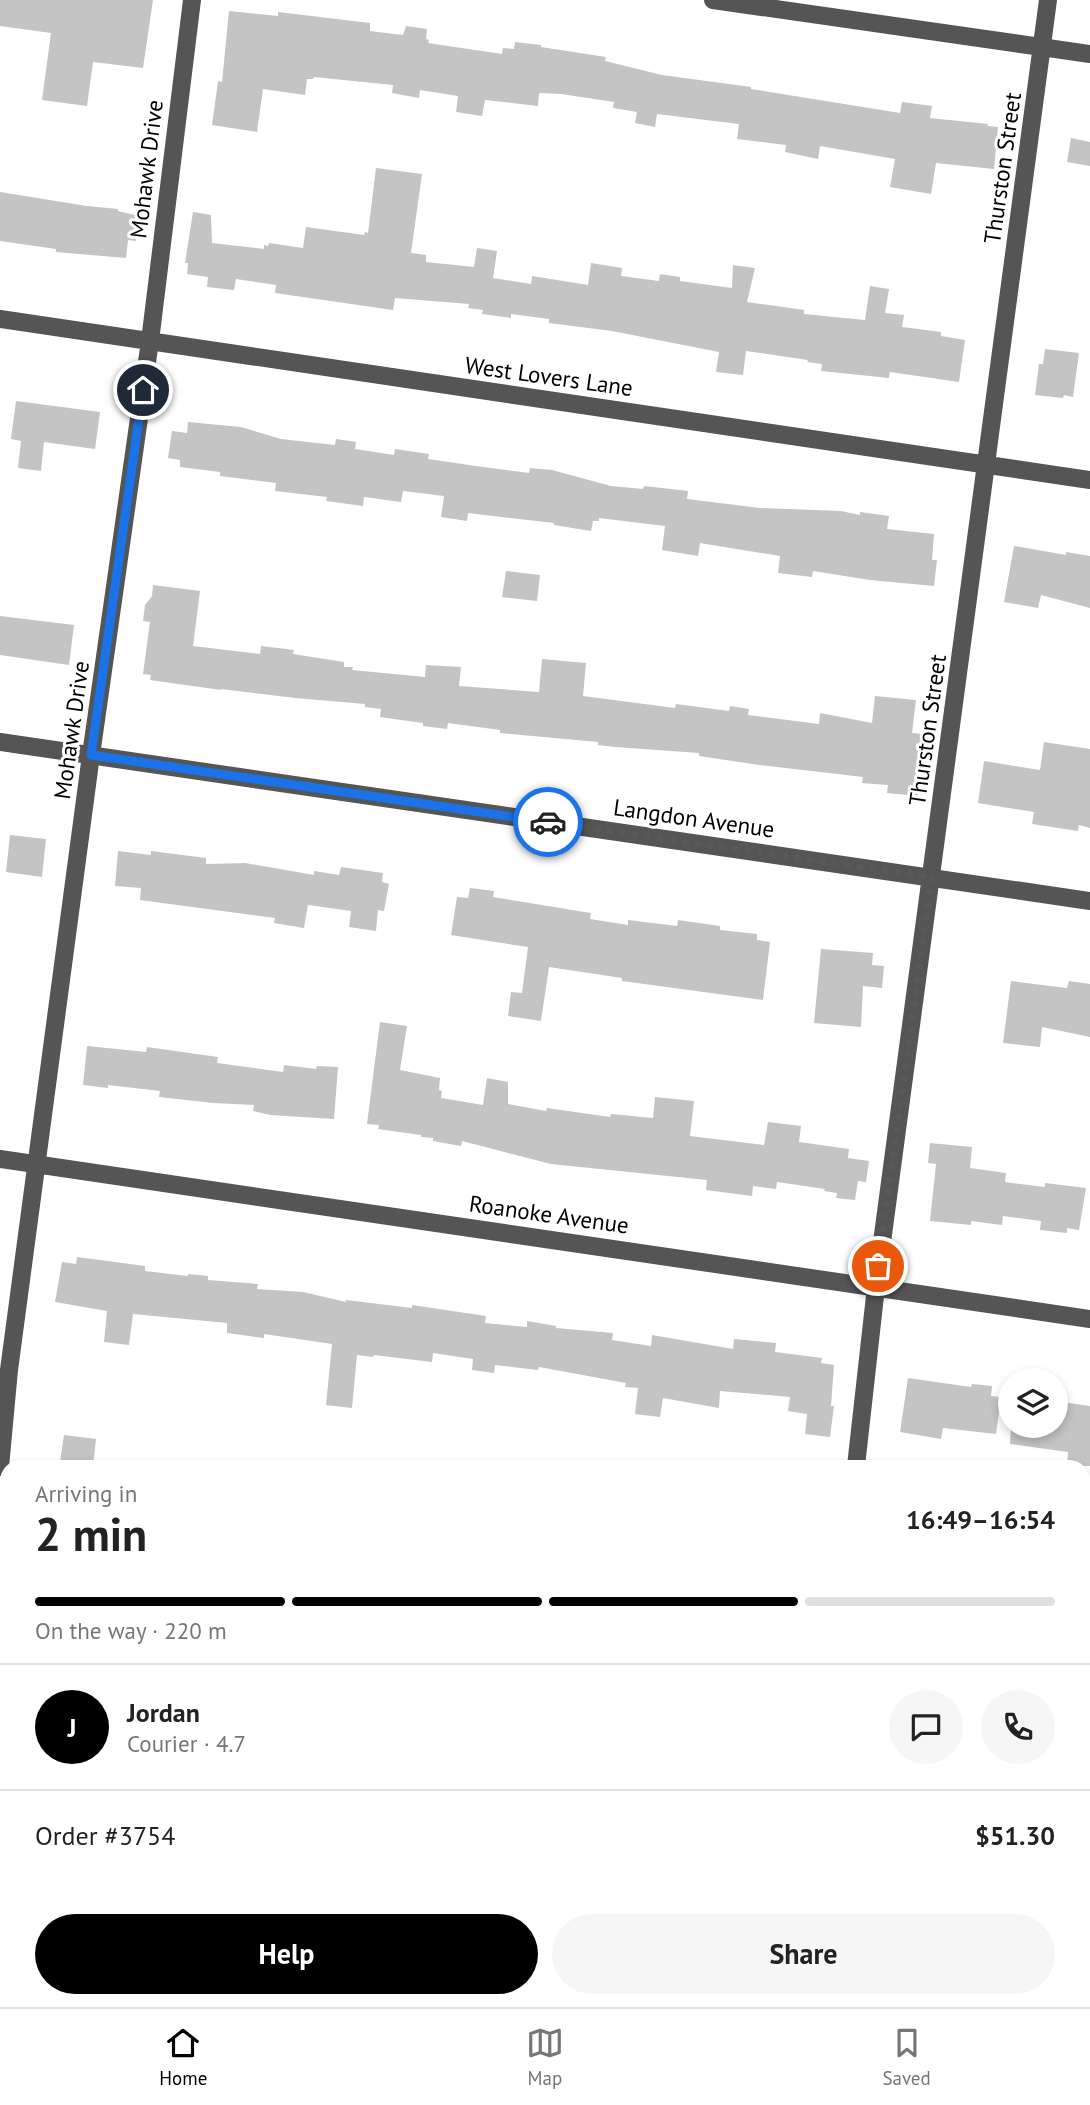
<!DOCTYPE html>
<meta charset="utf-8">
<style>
:root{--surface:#fff;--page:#f6f6f6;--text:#222;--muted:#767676;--line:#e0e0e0;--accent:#000}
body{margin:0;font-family:"PT Sans",sans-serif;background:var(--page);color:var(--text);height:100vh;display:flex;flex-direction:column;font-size:26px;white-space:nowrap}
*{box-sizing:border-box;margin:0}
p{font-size:23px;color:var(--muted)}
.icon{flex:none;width:38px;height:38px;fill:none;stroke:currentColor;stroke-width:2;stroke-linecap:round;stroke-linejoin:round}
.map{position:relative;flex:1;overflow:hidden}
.panel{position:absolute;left:0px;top:1460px;width:1090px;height:548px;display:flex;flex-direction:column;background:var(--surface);border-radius:21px 21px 0 0;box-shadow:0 4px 10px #0003}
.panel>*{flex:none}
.buttons{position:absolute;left:998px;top:1368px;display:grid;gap:14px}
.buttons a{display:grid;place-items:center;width:70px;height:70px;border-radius:50%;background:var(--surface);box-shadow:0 4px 10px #0003;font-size:35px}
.pin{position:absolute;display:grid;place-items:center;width:60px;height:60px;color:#fff;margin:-30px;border:4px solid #fff;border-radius:50%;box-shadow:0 2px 7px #0007}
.courier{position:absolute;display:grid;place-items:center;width:70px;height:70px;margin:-35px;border:5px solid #1a73e8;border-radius:50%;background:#fff;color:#222;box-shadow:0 2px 9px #0007}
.summary em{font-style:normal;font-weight:700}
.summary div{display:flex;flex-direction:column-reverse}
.summary{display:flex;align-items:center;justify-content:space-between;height:119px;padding:0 35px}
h1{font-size:46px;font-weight:700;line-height:52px}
.bar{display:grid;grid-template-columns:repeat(4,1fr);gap:10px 7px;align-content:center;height:84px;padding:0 35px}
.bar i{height:9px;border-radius:5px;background:var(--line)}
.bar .active{background:var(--accent)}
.bar p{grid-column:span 4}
.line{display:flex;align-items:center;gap:18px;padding:0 35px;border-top:2px solid var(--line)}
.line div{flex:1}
.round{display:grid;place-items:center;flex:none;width:74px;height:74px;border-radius:37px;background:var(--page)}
.button{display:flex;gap:14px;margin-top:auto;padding:14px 35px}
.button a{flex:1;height:80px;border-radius:42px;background:var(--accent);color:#fff;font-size:28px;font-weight:700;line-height:80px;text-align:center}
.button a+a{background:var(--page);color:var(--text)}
.dock{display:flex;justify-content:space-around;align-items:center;height:98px;border-top:2px solid var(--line);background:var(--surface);font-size:19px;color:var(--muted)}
.dock a{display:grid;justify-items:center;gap:4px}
.dock .active{color:var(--accent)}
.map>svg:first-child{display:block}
.building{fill:#c4c4c4}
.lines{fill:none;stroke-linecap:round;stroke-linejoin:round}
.minor{stroke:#555;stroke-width:18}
.done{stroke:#595959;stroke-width:7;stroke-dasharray:0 12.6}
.route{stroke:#1a73e8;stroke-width:9}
.labels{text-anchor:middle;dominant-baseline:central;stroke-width:6;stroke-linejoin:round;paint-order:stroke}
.street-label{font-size:23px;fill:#000;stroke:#fff}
</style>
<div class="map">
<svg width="1090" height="2007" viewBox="0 0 1090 2007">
<rect width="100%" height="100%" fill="#fff"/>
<path class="building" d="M0 0H153L143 68 93 62 87 106 42 100 51 33 0 26Z
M229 11 278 16V12L370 23V31L403 35 406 26 427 29 426 39 429 40 428 43 502 54 503 48 514 49 515 42 541 45V47L606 57 605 61 662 75 751 87V89L900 113 902 102 932 106 930 118 988 124 987 126 998 127 994 169 936 163 931 194 890 187 895 159 820 146 818 159 785 152 786 145 737 139 739 124 657 114 655 127 635 123 637 112 613 108 614 102 561 94 539 93 538 106 485 100 482 116 456 112 458 96 420 90 419 98 392 93 393 85 314 77 313 79H307L305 95 263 89 257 132 212 125 218 81 222 82Z
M1071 138 1090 142V166L1067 162Z
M376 168 422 174 411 253 426 255V262L474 267 477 248 497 251 493 278 531 284 532 276 588 285 591 263 622 268 621 276 659 281 660 274 680 277V281L732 288 733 265 755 268 747 302 804 310V314L865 320 870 286 889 289 885 313 904 315 902 327 941 332V336L965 340 959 382 890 372 889 378 821 371 822 364 807 362 808 360 746 351 743 375 716 372 719 352 612 331 549 323V319L511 314V318L482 314 483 310 468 308 469 304 395 298 393 310 275 293 276 285 236 279 234 290 207 287 208 277 187 274 188 263H185L193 212 211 215 212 243 264 249V245L268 246 269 243 303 248 306 227 364 235 365 232 368 233Z
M0 192 87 206 118 209V211L139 216 136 241 128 240 126 258 56 252V249L0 241Z
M1045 349 1079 353 1073 397 1064 395 1063 398 1035 395 1039 364H1043Z
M16 401 100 412 95 449 44 442 41 471 18 468 21 441 11 439Z
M188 422 241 427 281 439 335 445 336 439 356 442 355 449 394 455 395 449 429 454 428 459 476 466 529 473 530 468 552 470 611 486 643 489 644 486 688 491 687 499 760 508 841 511 860 515V512L889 516 887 529 934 534 932 560H937L934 586 870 580 813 571 812 577 778 573 780 556 700 543 698 556 662 550 665 526 599 518V521H593L591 531 554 525V523L468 513 467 521 441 517 444 496 403 491 401 502 364 497 363 506 326 501 327 497 275 491 276 483 220 476V472L180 467V460L168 458 172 431 187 433Z
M1014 546 1066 555V552L1090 556V608L1041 595 1038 608 1004 602Z
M506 571 540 575 537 601 502 597Z
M153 585 200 591 193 646 260 654 261 646 294 650 293 654 344 662V667H353L352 670 425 677 426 665 461 667 459 686 539 692 542 659 586 663 583 696 675 708 676 704 729 711 730 706 749 709 748 715 819 724 820 713 872 723 875 696 916 700 912 733 924 734 918 796 887 793 888 785 862 783 863 777 759 765 699 756V753L615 747 598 745V742L500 733V730L448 723 447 729 423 726V723L380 717 381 709 365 707V704L295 698 221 689V690L150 680 151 675 143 674 150 622 143 621 145 605 152 596Z
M0 616 74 625 69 665 0 655Z
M1044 742 1090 749V828L1079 825 1078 831 1032 824 1034 812 978 803 984 761 1040 770Z
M10 835 46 839 42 877 6 872Z
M118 851 151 855V851L206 858V864L245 863 314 875V871L339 875 341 867 383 873 382 882 389 884 384 911 378 910 376 931 349 927 351 911 308 905 304 928 274 923 275 918 140 900 141 888 115 886Z
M470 888 494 891 493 897 591 913 590 919 628 925V920L677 926 678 920 720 926V930L757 934V940L770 942 763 1000 622 981V978L549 967 541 1021 508 1016 511 992 522 993 528 947 451 935 457 897 468 898Z
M821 949 873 953 872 965 884 966 882 988 863 986 861 1027 814 1023Z
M1011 981 1067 988 1069 981 1090 984V1037L1042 1027 1040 1047 1003 1043Z
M380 1022 407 1026 400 1070 440 1078 439 1090 442 1091 441 1098 483 1105 487 1078 508 1082V1104L546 1111 547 1108 610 1117 611 1114 653 1118 655 1097 694 1101 690 1136 764 1145 768 1122 801 1126 799 1142 849 1149 848 1158 869 1161 866 1182 858 1181 855 1200 836 1198 837 1193 824 1191 825 1189 777 1182 776 1189 753 1186 752 1196 706 1190 707 1180 551 1164 462 1141 461 1146 433 1141V1138L421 1137V1135L378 1129 379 1125 367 1124Z
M87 1046 146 1052 147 1047 218 1057 217 1063 283 1072 284 1065 316 1069 317 1066 338 1067 334 1119 270 1115 253 1111 254 1105 213 1103 159 1097 160 1091 108 1085V1088L83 1085Z
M930 1143 972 1147 970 1168 1006 1173 1005 1182 1045 1187V1183L1086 1188 1079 1230 1067 1228V1233L1040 1230 1041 1221 1003 1216 1002 1225 971 1221V1225L930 1221 936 1164 928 1163Z
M77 1257 145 1266V1271L188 1276V1274L208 1276V1280L258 1284 257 1289 303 1292 346 1302V1300L412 1308V1305L486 1316 485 1323 527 1327V1321L556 1326V1328L613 1333 612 1340 651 1346 652 1335 733 1349 734 1339 776 1343 775 1352 822 1358 821 1363 834 1365 831 1406H834L830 1437 805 1434 807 1414 788 1411 790 1397 720 1391 719 1408 663 1398 660 1417 635 1414 638 1388 625 1387 626 1383 539 1367 538 1370 495 1365 494 1373 472 1370 473 1359 433 1353 432 1362 374 1355 373 1357 357 1355 352 1408 326 1405 332 1344 264 1334V1338L227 1333V1323L133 1314 129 1345 104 1342 107 1311 55 1302 62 1262 76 1264Z
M908 1378 971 1387 972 1384 992 1386 991 1396 1001 1397 996 1434 943 1428 941 1439 900 1432Z
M1055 1401 1090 1406V1466H1067L1068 1452 1010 1444 1011 1426H1055Z
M64 1435 96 1439 93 1466H63V1463L60 1462Z"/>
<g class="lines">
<path class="minor" d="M713 0 1090 54
M0 319 1090 480
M0 742 1090 901
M0 1159 1090 1319
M856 1466 876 1287 1048 0
M0 1467 9 1370 91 755 150 341 192 0
M0 1575 7 1576
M1083 1743 1090 1744
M0 1957 7 1955
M700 2000 742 2007
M842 2000V2007"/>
</g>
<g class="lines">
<path class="done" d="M548 822 932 877 878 1266"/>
<path class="route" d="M143 390 91 755 548 822"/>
</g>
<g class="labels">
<g class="street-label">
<text transform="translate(1002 168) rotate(-82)">Thurston Street</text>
<text transform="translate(146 169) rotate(-83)">Mohawk Drive</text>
<text transform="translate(549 376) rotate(8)">West Lovers Lane</text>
<text transform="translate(71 730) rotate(-82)">Mohawk Drive</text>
<text transform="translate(927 730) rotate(-82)">Thurston Street</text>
<text transform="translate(694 818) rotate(8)">Langdon Avenue</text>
<text transform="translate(549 1214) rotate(8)">Roanoke Avenue</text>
</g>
</g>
</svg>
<div class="buttons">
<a><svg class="icon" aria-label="layers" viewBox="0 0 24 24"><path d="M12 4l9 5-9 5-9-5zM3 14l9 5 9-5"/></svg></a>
</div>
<div class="pin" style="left:878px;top:1266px;background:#ea580c"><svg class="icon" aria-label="bag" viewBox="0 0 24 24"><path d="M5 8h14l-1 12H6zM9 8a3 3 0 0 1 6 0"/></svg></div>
<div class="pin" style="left:143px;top:390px;background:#1f2937"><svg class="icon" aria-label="home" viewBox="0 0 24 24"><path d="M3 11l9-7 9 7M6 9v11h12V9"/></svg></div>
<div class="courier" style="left:548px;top:822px"><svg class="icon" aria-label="car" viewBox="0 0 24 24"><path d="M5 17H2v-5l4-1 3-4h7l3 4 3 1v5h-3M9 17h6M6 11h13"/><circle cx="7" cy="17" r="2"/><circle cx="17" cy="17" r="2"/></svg></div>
<section class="panel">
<div class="summary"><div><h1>2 min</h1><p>Arriving in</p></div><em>16:49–16:54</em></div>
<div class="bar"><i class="active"></i><i class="active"></i><i class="active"></i><i></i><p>On the way · 220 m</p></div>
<div class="line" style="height:126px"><b class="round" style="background:var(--accent);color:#fff">J</b><div><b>Jordan</b><p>Courier · 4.7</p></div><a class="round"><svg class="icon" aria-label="chat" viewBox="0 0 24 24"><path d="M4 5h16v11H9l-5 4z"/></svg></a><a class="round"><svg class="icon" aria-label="phone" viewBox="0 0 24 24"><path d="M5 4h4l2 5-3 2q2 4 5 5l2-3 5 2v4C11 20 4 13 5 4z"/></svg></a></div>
<div class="line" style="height:91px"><div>Order #3754</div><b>$51.30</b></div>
<div class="button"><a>Help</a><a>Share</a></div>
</section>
</div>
<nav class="dock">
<a class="active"><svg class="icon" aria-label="home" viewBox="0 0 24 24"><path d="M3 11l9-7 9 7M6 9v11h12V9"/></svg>Home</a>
<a><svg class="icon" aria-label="map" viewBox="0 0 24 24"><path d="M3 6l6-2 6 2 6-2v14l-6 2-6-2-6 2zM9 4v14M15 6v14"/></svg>Map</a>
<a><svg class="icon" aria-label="saved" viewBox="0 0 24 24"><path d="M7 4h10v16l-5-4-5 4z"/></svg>Saved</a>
</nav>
